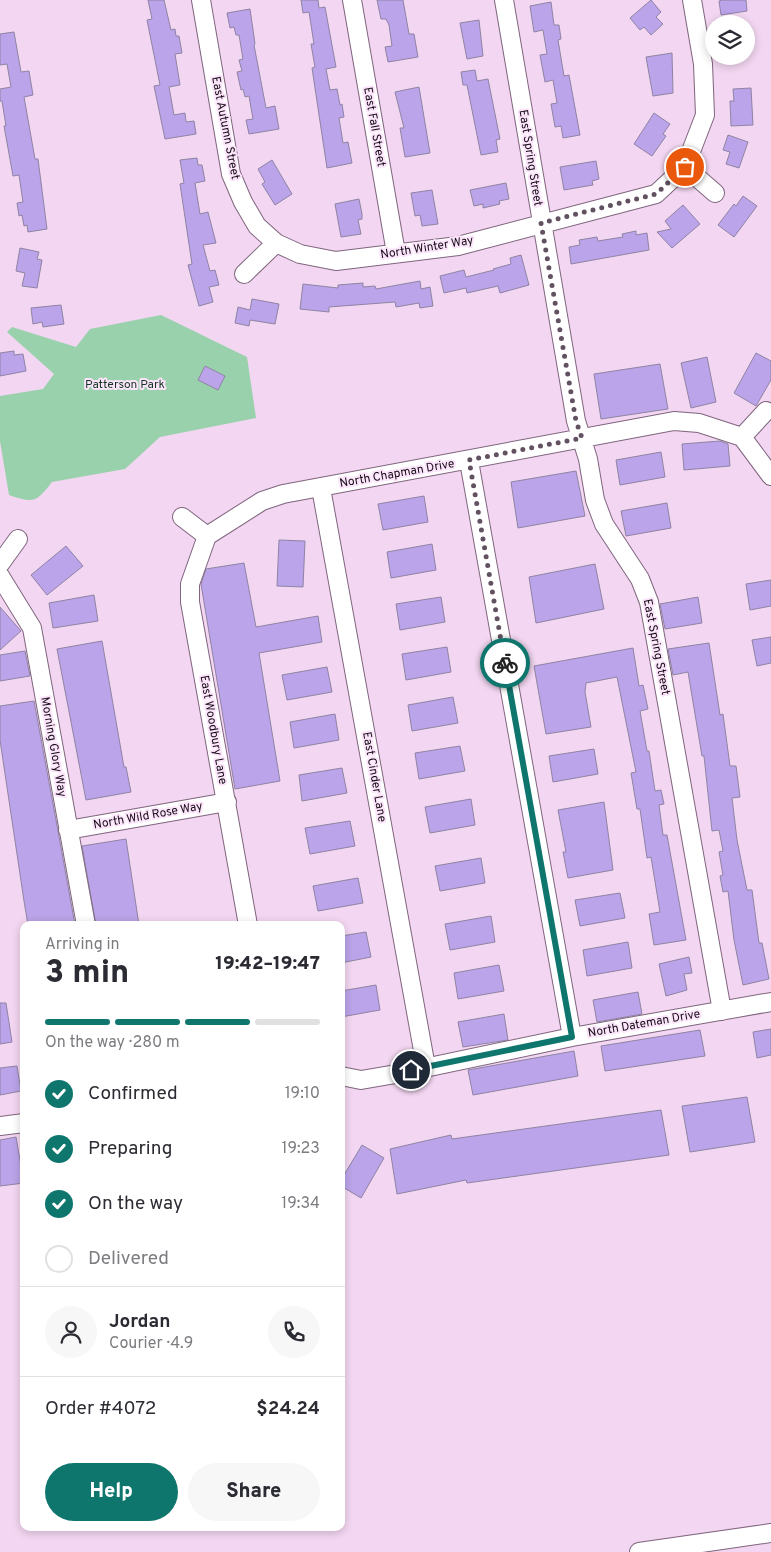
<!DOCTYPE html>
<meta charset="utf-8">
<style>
:root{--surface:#fff;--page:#f7f7f7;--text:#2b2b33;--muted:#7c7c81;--line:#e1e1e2;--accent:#0f766e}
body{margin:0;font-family:Overpass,sans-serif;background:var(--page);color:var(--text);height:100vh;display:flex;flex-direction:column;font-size:19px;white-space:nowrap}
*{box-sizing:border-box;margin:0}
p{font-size:16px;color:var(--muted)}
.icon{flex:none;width:28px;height:28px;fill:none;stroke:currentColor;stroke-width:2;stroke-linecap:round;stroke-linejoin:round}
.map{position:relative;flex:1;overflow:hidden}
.side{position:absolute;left:20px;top:921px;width:325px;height:610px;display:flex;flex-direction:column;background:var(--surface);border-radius:10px;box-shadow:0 2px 8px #0003}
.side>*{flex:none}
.fabs{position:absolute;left:705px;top:15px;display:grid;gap:10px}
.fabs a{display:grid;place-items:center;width:50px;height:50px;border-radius:50%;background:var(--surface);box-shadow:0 2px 8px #0003;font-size:25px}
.pin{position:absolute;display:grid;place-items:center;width:42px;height:42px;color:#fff;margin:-21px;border:2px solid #fff;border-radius:50%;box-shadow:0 1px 5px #0007}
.courier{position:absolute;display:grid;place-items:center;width:50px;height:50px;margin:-25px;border:4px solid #0f766e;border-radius:50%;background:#fff;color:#222;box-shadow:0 1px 6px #0007}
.headline em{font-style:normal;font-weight:800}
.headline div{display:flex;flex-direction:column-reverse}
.headline{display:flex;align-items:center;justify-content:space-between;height:85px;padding:0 25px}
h1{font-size:32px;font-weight:800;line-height:38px}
.bar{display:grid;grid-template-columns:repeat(4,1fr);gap:8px 5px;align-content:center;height:60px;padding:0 25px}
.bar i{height:6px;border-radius:4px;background:var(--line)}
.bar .selected{background:var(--accent)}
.bar p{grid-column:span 4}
.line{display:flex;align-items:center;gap:12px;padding:0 25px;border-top:1px solid var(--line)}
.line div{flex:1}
.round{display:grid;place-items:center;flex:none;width:52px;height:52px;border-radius:26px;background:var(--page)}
ol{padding:0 25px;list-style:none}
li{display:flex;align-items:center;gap:15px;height:55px}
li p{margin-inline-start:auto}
li .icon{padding:5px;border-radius:50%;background:var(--accent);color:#fff;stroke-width:4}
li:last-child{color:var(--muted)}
li i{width:28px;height:28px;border:2px solid var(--line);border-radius:50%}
.primary-button{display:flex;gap:10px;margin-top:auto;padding:10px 25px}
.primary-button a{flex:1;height:58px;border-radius:30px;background:var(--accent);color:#fff;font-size:20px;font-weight:800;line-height:58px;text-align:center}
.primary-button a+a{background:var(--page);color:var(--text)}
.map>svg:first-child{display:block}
.green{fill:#9ad1ad}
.building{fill:#bba4e9;stroke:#8e84a4}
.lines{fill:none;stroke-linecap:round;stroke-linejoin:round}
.minor-casing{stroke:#7f657e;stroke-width:20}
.minor{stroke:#fff;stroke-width:18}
.done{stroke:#625261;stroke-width:5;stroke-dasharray:0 9}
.route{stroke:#0f766e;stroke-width:6}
.labels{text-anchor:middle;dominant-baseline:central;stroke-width:4;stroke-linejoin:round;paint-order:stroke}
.street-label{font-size:12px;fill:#140b14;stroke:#fce5fb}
.park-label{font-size:12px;fill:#143522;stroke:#fce5fb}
</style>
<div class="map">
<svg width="771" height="1552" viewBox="0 0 771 1552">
<rect width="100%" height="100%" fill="#f3d6f1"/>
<path class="green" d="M161 315 247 357 256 418 160 437 125 469 52 482C36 502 35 504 9 495L0 441V396L43 389 54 374 7 332 12 327 76 347 90 329Z"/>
<path class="building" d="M148 0H164L171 30 175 29 176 36H179L182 53 175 54 180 85 169 87 174 115 185 113 186 122 194 121 196 134 165 139 154 86 160 85 147 20 152 19Z
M301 0H318L319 8 325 7 336 67 326 69 330 90 337 89 340 105 342 104 344 117 339 118 343 143 348 142 352 163 327 168 312 68 315 67 311 44H314L309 12 303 13Z
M377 0H403L409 34H414L418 57 388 62 385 47 392 46 389 25 386 19H381Z
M651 0 661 12 656 17 663 24 651 35 644 27 640 30 630 18Z
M722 0H746L747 11 721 15 719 1Z
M551 2 554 25H559L561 39 558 40 564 76 569 75 580 135 563 138 561 126 555 127 551 104 557 103 553 80 545 82 540 55 547 54 543 30 534 32 530 6Z
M250 9 255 44 254 45 266 108 275 106 279 129 249 134 246 120 253 119 249 96 245 97 243 89 241 90 237 72 242 71 239 60 243 59 239 35H236L234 27 230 28 227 13Z
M479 20 483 56 467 59 460 23Z
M14 32 21 72 29 71 33 95 24 97 35 159H38L47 229 28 232 27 225 24 226 22 215 19 216 17 203 23 202 19 175 13 176 4 126H6L2 101H0V89L11 87 7 64 0 65V34Z
M672 53 673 93 653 96 646 57Z
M475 70 477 81 488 79 500 139 496 140 498 152 481 155 467 85H463L461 72Z
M419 87 430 153 405 157 400 128H404L395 92Z
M751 88 753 125 731 126 730 101H734L733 89Z
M654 113 670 124 663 134 666 136 652 156 634 144Z
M728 135 748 142 739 168 726 164 730 152 723 150Z
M197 158 198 165H202L205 181 195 183 200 214 208 212 216 243 203 245 210 271 215 270 219 285 209 287 213 302 199 306 188 265 192 264 180 184 184 183 180 160Z
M272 160 292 194 275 205 262 184 265 182 258 169Z
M596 161 599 179 592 181 593 185 564 190 560 167Z
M506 183 509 199 499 201 500 204 483 208V204L474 206 470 190Z
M432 190 438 224 422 226 420 215 415 216 411 193Z
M743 196 757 206 734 237 718 225 734 204 736 206Z
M359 199 362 214V219L358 220 361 234 341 237 335 204Z
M683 205 700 224 672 248 657 232 671 229 665 221Z
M636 231V235L647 233 649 250 571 264 569 247 580 245 579 240 597 237 598 241 623 237 622 234Z
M20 248 39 252 37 259 42 260 37 288 22 286 25 273 16 271Z
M521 255 529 285 500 293 498 286 467 293 466 288 444 293 440 276 464 270 466 277 494 270 493 269 511 264 510 258Z
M420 281 421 289 430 287 433 306 420 308 419 303 396 307 395 302 329 307V312L300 309 303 284 338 288V285L363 283V287L375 286 376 289Z
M252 299 279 304 275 324 250 320 249 326 235 323 238 307 250 310Z
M61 305 64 324 43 327 42 322 33 324 31 308Z
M14 351V355L23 354 26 371 0 376V353Z
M756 353 771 361V380L756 406 734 393Z
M707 357 716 402 691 408 681 363Z
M660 364 668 409 601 419 594 374Z
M205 366 225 376 218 390 198 380Z
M720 441 728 444 730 466 684 470 682 444Z
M661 452 665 477 620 485 616 460Z
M576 471 585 516 518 528 511 482Z
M424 496 428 522 383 530 378 504Z
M667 503 671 528 626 536 621 511Z
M279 540 305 541 303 587 277 586Z
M432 544 436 570 391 578 387 552Z
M66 546 83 566 47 595 31 575Z
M244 563 256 627 318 616 322 642 259 653 280 781 235 789 201 584 206 569Z
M595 564 604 609 536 623 529 577Z
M771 580V606L750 610 746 584Z
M94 595 98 621 53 628 49 603Z
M441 597 445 622 400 630 396 604Z
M698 597 702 623 665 629 660 604Z
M0 607 21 631 0 650Z
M771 637V663L757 666 752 640Z
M102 641 124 767H126L131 792 86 800 57 649Z
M709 643 720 715 723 714 730 766H736L740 797 732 798 737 840 747 890H752L759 943H762L769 979 743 985 734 940 728 891 723 892 720 876 723 875 719 852 723 851 719 830 712 831 704 756H702L688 672 673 675 668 649Z
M447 647 451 672 406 680 402 654Z
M633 648 639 686 643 685 648 709 640 711 647 751H649L655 791 661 790 664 804 659 805 663 835H667L686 940 654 945 649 914 660 912 651 857 647 858 640 809H637L631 773 636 772 617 677 586 683 585 692 591 727 546 734 534 666Z
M25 651 30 676 0 681V655Z
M327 667 332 692 287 700 282 675Z
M453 697 458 723 412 731 408 705Z
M34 701 58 831 75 925H28L24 901 0 740V706Z
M335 714 339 740 294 748 290 722Z
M460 746 465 771 419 779 415 753Z
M594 749 598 774 553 782 549 756Z
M342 768 347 793 302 801 299 775Z
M471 799 475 825 430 833 425 807Z
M604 802 613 870 568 878 563 852H566L558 810Z
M350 821 355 846 310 854 305 828Z
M126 839 139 925H96L82 846Z
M481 858 485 883 440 891 435 866Z
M358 878 363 903 318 911 313 886Z
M620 893 625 918 580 926 575 900Z
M491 916 495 942 450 950 445 924Z
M366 932 371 957 341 963V936Z
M628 942 632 968 587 976 583 950Z
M689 957 692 973 684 974 687 990 666 996 659 964Z
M499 965 504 991 458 999 454 973Z
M376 985 380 1010 341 1017V991Z
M638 992 642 1014 597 1022 593 1000Z
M0 1003H6L12 1042 0 1044Z
M504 1014 508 1040 463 1047 458 1022Z
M771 1029V1055L757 1058 753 1032Z
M700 1030 705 1056 605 1071 601 1046Z
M574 1051 578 1076 473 1095 468 1070Z
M17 1066 21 1091 0 1095V1068Z
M747 1097 755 1142 690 1152 682 1106Z
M661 1110 669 1155 467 1183 466 1180 397 1194 390 1149 451 1135 452 1139Z
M16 1137 24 1183 0 1186V1140Z
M362 1145 384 1158 361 1198 341 1186V1180Z"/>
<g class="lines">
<g class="minor-casing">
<path id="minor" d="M201 0 231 174 243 202 257 226 276 243 300 254 336 261 458 246 656 194 685 167 705 115 703 64 692 0
M352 0 396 253
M504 0 576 421 588 459 595 500 604 524 640 579 649 602 722 1011
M685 167 715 193
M244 274 276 243
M742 437 771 476
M742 437 766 411
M469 461 572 1037
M321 488 426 1067
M182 517 207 536
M207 536 262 501 283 494 674 421 699 423 742 437
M207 536 190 584V602L248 925
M0 564 18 539
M0 576 32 628 86 925
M68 830 227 802
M341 1076 361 1080 396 1074 572 1037 771 1002
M0 1126 24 1123
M639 1552 771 1533"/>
</g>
<use href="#minor" class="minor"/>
</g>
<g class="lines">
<path class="done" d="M505 663 469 460 582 438 576 421 541 223 656 194 685 167"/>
<path class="route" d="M411 1070 572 1037 505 663"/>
</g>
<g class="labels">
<g class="street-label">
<text transform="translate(374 127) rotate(80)">East Fall Street</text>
<text transform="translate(225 128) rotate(79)">East Autumn Street</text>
<text transform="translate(530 158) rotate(81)">East Spring Street</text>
<text transform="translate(427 248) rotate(-9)">North Winter Way</text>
<text transform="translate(397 474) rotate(-10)">North Chapman Drive</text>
<text transform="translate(656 647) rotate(79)">East Spring Street</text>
<text transform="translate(213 730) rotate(80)">East Woodbury Lane</text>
<text transform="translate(53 747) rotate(80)">Morning Glory Way</text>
<text transform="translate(374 777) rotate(80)">East Cinder Lane</text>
<text transform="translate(148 816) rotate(-10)">North Wild Rose Way</text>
<text transform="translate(644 1024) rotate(-10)">North Dateman Drive</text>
</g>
<g class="park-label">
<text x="125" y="385">Patterson Park</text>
</g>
</g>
</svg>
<div class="fabs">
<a><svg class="icon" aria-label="layers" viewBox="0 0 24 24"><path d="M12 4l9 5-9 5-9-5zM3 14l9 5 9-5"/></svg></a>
</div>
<div class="pin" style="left:685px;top:167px;background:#ea580c"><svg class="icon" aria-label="bag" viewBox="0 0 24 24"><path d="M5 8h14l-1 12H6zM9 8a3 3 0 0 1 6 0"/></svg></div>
<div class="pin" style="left:411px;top:1070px;background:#1f2937"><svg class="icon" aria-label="home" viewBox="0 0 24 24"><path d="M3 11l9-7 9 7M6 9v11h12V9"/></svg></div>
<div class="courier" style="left:505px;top:663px"><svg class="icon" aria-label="bike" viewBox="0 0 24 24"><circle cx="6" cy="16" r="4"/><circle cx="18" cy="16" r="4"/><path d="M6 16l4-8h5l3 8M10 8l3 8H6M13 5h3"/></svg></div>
<section class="side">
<div class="headline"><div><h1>3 min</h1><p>Arriving in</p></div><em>19:42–19:47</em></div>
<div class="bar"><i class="selected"></i><i class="selected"></i><i class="selected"></i><i></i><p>On the way · 280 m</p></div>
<ol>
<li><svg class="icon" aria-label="check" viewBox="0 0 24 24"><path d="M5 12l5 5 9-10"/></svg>Confirmed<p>19:10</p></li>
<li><svg class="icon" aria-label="check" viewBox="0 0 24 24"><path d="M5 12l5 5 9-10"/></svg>Preparing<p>19:23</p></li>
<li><svg class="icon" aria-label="check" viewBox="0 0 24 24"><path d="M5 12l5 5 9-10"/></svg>On the way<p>19:34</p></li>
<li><i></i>Delivered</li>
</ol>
<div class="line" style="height:90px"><a class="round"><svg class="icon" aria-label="person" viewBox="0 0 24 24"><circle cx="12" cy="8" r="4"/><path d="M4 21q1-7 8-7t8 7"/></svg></a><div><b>Jordan</b><p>Courier · 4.9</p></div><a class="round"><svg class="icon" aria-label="phone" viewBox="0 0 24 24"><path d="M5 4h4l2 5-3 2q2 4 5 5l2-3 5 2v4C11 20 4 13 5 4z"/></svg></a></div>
<div class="line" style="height:65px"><div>Order #4072</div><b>$24.24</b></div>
<div class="primary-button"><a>Help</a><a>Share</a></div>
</section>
</div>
